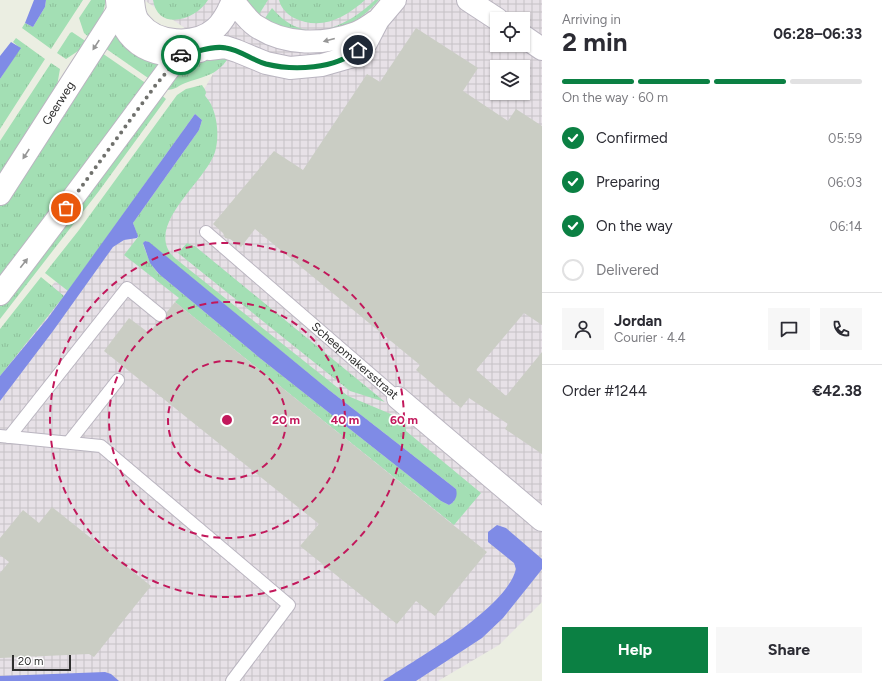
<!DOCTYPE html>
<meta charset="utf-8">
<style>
:root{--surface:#fff;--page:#f7f7f7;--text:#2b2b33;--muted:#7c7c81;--line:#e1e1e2;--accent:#0b8043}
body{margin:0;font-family:Figtree,sans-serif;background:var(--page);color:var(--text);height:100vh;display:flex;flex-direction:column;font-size:15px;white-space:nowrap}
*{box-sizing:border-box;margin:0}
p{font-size:13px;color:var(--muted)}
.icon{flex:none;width:22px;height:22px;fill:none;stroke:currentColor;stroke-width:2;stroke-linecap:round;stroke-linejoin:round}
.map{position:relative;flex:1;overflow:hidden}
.side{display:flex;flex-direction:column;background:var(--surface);width:340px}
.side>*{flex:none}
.buttons{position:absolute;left:490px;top:12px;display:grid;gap:8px}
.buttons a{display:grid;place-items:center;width:40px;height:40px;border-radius:0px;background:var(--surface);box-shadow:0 1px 3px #0004;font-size:20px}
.scale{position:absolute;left:12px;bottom:10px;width:59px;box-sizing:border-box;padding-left:4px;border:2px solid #2e2e2e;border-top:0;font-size:11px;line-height:14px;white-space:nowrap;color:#2e2e2e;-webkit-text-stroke:3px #fff;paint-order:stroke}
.pin{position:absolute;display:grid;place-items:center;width:34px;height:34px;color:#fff;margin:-17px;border:2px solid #fff;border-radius:50%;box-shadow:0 1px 4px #0007}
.courier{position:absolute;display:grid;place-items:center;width:40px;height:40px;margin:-20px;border:3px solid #0b8043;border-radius:50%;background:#fff;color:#222;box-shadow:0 1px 5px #0007}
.summary em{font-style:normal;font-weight:700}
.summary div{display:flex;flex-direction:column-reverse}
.summary{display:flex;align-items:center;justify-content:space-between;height:68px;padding:0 20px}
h1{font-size:26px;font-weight:700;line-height:30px}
.bar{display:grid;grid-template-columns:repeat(4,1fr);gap:6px 4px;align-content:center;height:48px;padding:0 20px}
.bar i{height:5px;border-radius:3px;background:var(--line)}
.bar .selected{background:var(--accent)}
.bar p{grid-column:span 4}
.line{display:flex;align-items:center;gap:10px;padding:0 20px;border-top:1px solid var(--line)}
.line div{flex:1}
.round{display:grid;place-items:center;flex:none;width:42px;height:42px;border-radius:0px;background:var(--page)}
ol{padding:0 20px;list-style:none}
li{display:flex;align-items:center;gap:12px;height:44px}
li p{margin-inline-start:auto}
li .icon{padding:4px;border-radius:50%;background:var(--accent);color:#fff;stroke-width:4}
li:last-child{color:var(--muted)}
li i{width:22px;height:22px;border:2px solid var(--line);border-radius:50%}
.action{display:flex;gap:8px;margin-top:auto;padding:8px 20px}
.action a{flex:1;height:46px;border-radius:0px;background:var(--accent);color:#fff;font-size:16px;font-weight:700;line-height:46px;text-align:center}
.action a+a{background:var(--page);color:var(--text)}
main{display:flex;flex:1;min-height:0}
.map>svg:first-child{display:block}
.industrial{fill:url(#industrial-grid);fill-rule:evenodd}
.grass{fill:url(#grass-tufts);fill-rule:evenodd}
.water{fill:#7f8be6}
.building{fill:#cacdc4}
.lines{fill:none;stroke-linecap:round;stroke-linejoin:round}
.service-casing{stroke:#bab5c0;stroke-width:14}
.minor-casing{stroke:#bab5c0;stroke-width:24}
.tertiary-casing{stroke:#bab5c0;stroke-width:24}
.secondary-casing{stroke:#bab5c0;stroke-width:24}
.service{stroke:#fff;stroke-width:12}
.minor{stroke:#fff;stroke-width:22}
.tertiary{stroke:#fff;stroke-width:22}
.secondary{stroke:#fff;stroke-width:22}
.oneway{fill:#969696}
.done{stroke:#70716d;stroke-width:4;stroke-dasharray:0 7.2}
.route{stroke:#0b8043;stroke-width:5}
.ring{fill:none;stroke:#c2185b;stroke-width:2;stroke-dasharray:7 5}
.labels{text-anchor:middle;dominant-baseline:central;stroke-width:3.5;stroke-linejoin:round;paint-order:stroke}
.street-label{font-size:12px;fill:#2e2e2e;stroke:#fff}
.centre{fill:#c2185b;stroke:#fff;stroke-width:2}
.ring-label{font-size:12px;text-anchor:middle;font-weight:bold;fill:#c2185b;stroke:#fff;stroke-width:3.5;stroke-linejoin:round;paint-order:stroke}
</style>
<main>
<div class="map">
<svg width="542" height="681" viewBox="0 0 542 681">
<defs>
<pattern id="industrial-grid" width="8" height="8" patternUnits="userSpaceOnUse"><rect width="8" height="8" fill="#e7e1e7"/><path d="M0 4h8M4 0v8" fill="none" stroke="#c6c1c6"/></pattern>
<pattern id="grass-tufts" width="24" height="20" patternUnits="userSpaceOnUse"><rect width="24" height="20" fill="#a3dfb4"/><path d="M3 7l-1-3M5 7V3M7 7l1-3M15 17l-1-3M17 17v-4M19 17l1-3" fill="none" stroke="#8dc09b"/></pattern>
</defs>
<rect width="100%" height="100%" fill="#ebeee2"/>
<path class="industrial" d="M144 0H542V602L499 645 438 681H0V344L163 160 224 55ZM497 19H523V45H497ZM497 67H523V93H497Z"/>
<path class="grass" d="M46 0H83L51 49 22 28 25 23 33 27 45 7Z
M91 0H106L102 18 90 38 84 33 79 18Z
M153 0H208C196 20 158 32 153 0Z
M246 0H268L258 16Z
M279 0H365C345 18 321 31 294 18 287 14 281 8 279 0Z
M375 0H379C361 21 336 35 307 35 296 35 275 25 263 21L272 8C304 47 344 29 375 0Z
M115 26 163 62 151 80 102 46Z
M72 32 87 42 84 47 66 59 57 53 70 33Z
M16 38 45 59 0 129V79L20 48 13 42Z
M99 51 147 84 0 281V206Z
M229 57C217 75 208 75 188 82 178 85 177 90 165 90L181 66 206 58Z
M51 63 60 69 57 86 0 180V141Z
M202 85C203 87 206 90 206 93 206 94 204 95 206 97 217 109 220 135 215 152 206 182 140 228 176 259L348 396 405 420 406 431 481 493 454 525 175 302 179 298 124 255 138 237 133 223 199 130 202 120 195 114 68 291 45 273 79 230 177 95 186 89ZM145 241 148 242 329 390 456 489C456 496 456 502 449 505L441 501 261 359 159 274C150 265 147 255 143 244Z
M158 92 166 99 99 191 0 319V302Z
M187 243 196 247 385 402 350 391 178 253Z
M41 277 64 296 0 376V329Z"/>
<path class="water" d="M34 0H46L45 7 33 27 25 23Z
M11 42 21 48 0 79V56Z
M195 114 202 120 199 130 133 223 138 236 137 238 124 240 113 247 53 331 0 401V376L48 318Z
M145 241 149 242 329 390 456 489C458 496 455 502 449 505L441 501 261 359 159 274 150 263 143 243Z
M497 525 506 528 542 559V569L539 573 503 618 482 638 416 681H383C418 658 506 609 516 569L514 563 488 542V532Z
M105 672 111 674 119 681H0V676Z"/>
<path class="building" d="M416 28 478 68 463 91 508 121 516 109 542 126V325L524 313 476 370 506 396 542 352V454L505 429 508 424 469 398 461 408 416 370 420 365 255 229 241 247 230 239 225 238 223 233 213 224 274 151 303 170 367 74 380 82Z
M175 302 487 552 435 616 416 601 397 624 300 546 319 524 104 351 129 318 149 333 158 322 166 319 167 312Z
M52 507 151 586 94 657 89 654 0 658V573L9 562 0 555V538L23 510 39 523Z"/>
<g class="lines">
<g class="service-casing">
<g id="service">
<path id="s1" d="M206 232 398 398"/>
<path d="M0 436 101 446 289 605 232 681"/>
<path d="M9 437 127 288 160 315"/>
<path d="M69 442 118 380"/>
</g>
</g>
<g class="minor-casing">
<path id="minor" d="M468 0 497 19
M233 1C240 9 247 20 256 26 285 46 324 45 356 33 364 30 371 24 378 20
M523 36 542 49
M209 49 225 47 237 51 266 63 290 68 322 65 350 57 366 43 378 20 395 0
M398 398 542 520"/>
</g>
<g class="tertiary-casing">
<g id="tertiary">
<path id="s2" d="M0 194 117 12"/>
<path d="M0 294C61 215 120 135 179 55"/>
</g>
</g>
<g class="secondary-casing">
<path id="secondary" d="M117 0C119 46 159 63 200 51
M133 0C134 8 134 17 140 23 156 44 195 46 215 29 224 21 229 10 233 0"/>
</g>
<use href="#service" class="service"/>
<use href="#minor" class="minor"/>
<use href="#tertiary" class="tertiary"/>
<use href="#secondary" class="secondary"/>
</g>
<defs><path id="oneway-solid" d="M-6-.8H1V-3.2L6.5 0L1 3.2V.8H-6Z"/></defs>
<g class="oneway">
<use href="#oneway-solid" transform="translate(329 40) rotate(165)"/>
<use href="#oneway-solid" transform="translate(96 45) rotate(123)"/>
<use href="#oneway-solid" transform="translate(26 154) rotate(123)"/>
<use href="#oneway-solid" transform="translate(24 263) rotate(-52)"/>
</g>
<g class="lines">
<path class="done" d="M66 208 155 86 181 55"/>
<path class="route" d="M181 55C195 53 212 45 226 48 240 50 252 60 266 64 294 71 335 69 358 50"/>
</g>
<g class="ring">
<circle cx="227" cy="420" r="59"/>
<circle cx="227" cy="420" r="118"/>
<circle cx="227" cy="420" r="177"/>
</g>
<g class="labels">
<g class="street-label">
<text stroke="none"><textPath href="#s2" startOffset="108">Geerweg</textPath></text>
<text stroke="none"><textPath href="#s1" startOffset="197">Scheepmakersstraat</textPath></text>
</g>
</g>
<circle cx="227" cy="420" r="6" class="centre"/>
<g class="ring-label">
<text x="286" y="424">20 m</text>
<text x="345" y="424">40 m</text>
<text x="404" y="424">60 m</text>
</g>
</svg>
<div class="buttons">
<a><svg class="icon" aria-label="locate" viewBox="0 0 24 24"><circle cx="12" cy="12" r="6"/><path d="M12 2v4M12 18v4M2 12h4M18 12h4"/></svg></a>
<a><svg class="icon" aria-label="layers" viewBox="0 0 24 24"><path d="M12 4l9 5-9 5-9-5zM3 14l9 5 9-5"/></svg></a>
</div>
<div class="scale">20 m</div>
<div class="pin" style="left:66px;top:208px;background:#ea580c"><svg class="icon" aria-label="bag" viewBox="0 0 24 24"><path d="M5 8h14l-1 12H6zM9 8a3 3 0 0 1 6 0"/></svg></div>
<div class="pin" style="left:358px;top:50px;background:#1f2937"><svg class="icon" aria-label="home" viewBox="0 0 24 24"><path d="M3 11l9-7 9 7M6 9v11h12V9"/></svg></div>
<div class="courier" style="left:181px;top:55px"><svg class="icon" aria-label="car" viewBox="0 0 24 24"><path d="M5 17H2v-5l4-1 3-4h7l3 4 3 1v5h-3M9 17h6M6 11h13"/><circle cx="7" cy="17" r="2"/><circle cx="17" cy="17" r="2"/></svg></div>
</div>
<section class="side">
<div class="summary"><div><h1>2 min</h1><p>Arriving in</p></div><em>06:28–06:33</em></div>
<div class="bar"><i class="selected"></i><i class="selected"></i><i class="selected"></i><i></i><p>On the way · 60 m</p></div>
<ol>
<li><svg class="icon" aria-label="check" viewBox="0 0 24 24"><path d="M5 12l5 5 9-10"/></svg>Confirmed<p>05:59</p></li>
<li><svg class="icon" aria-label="check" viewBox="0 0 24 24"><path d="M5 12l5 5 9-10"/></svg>Preparing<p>06:03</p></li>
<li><svg class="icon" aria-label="check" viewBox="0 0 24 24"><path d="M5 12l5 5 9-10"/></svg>On the way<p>06:14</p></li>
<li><i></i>Delivered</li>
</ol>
<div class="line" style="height:72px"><a class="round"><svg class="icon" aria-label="person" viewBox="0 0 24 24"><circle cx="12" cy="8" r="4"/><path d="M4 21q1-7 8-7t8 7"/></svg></a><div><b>Jordan</b><p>Courier · 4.4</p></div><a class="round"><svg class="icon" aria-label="chat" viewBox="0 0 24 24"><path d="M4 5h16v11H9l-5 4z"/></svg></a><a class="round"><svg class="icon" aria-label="phone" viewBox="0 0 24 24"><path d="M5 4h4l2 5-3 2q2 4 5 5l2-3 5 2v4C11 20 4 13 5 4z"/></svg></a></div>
<div class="line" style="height:52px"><div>Order #1244</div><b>€42.38</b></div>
<div class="action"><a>Help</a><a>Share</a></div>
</section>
</main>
